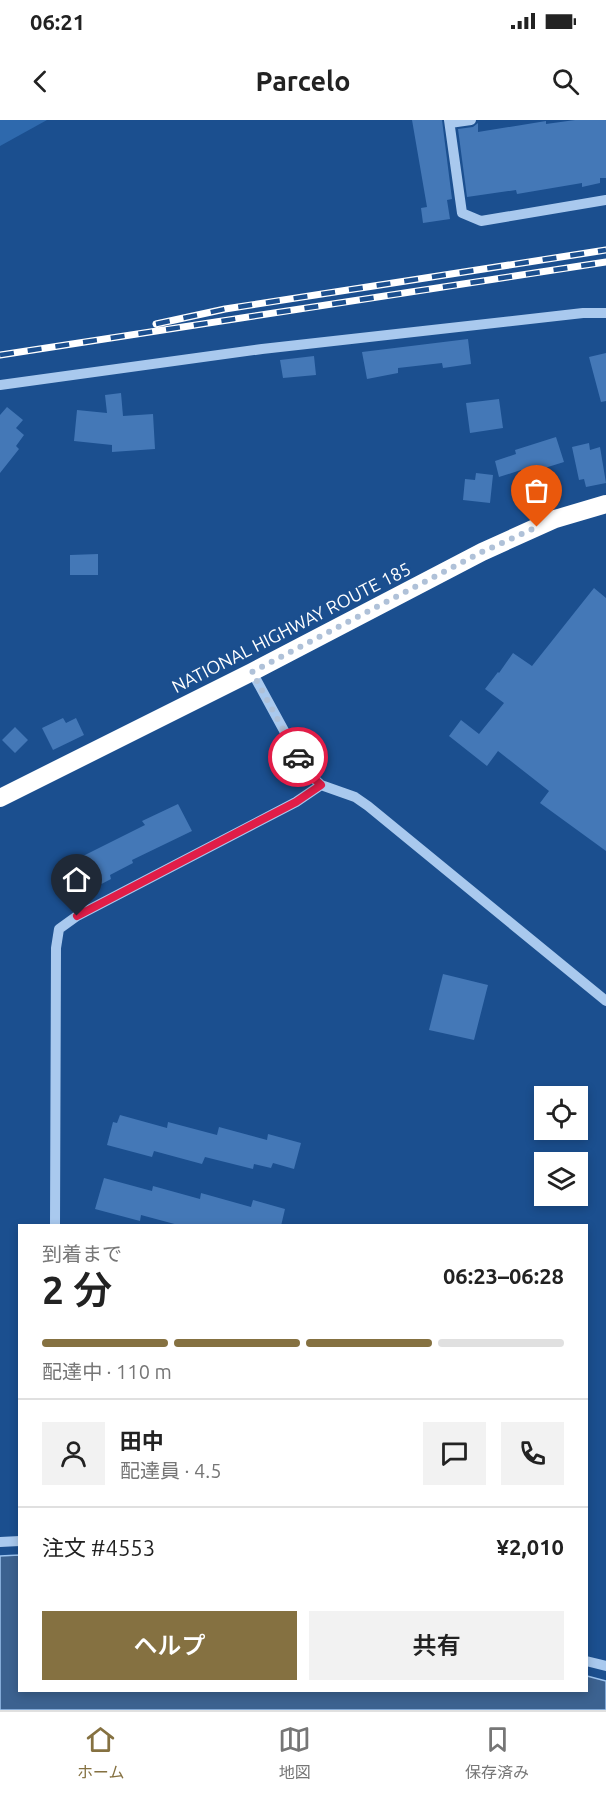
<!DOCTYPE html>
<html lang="ja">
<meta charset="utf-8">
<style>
:root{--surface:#fff;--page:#f2f2f2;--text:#222;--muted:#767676;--line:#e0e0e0;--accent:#857141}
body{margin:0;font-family:Ubuntu,"Noto Sans JP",sans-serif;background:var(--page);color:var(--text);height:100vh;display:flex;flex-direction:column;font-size:22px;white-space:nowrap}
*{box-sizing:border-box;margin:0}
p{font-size:20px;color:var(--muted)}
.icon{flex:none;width:33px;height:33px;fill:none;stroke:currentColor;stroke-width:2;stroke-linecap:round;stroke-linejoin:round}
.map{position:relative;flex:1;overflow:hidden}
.panel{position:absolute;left:18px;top:1104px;width:570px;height:468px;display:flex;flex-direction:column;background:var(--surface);border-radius:0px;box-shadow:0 3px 9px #0003}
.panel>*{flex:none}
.controls{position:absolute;left:534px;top:966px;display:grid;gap:12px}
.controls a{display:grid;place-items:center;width:54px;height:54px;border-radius:0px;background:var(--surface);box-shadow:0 3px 9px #0003;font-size:30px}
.pin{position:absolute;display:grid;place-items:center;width:51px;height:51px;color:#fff;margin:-62px -26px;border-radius:50% 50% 50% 0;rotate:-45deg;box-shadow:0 0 6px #0007}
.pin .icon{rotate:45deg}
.courier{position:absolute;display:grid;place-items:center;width:60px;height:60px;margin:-30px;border:4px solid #e11d48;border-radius:50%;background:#fff;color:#222;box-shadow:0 2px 8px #0007}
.summary em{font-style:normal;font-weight:600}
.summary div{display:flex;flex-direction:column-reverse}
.summary{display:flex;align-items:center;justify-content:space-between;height:102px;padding:0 24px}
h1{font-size:39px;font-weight:600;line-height:45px}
.bar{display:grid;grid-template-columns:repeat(4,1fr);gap:9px 6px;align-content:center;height:72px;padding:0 24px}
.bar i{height:8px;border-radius:4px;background:var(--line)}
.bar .selected{background:var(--accent)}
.bar p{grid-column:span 4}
.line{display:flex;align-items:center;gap:15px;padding:0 24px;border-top:2px solid var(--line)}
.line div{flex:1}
.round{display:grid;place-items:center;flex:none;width:63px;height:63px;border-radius:0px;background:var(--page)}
.primary-button{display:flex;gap:12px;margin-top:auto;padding:12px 24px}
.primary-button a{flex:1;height:69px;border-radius:0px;background:var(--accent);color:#fff;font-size:24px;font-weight:600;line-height:69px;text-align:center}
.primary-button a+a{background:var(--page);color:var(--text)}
.status{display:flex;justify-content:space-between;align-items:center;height:42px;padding:0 30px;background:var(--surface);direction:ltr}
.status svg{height:16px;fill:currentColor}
header{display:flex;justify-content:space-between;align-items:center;height:78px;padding:0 24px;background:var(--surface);font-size:27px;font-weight:600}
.dock{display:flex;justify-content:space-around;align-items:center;height:84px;border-top:2px solid var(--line);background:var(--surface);font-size:16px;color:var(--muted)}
.dock a{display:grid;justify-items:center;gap:3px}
.dock .selected{color:var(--accent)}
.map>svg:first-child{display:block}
.green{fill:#2e69ad}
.water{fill:#3c6290;stroke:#9cc4f0;stroke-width:1.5}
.building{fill:#4478b7}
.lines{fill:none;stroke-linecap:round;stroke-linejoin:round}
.minor{stroke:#a9c9ee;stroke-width:10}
.highway{stroke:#fff;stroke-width:18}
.rail-casing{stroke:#fff;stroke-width:7}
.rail{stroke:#1b4f8f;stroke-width:4.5;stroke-dasharray:14;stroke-linecap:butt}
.done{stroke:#afc1d8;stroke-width:6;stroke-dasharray:0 10.8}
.route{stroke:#e11d48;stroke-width:8}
.labels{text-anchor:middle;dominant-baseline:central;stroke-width:4.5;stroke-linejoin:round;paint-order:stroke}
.street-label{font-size:18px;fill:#fff;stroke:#1b4f8f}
</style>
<div class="status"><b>06:21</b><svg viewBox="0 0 49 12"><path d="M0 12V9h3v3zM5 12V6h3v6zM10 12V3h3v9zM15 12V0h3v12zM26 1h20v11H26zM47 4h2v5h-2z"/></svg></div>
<header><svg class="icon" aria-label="back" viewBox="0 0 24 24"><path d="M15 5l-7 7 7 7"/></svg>Parcelo<svg class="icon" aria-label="search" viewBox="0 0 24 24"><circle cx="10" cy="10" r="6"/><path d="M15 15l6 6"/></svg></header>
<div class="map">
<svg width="606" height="1590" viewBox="0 0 606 1590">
<rect width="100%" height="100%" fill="#1b4f8f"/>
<path class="green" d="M0 0H47L0 26Z"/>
<path class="water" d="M19 1435 20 1570H586L587 1556 606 1561V1590H0V1436Z"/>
<path class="building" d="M412 0H442L452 79 447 80 450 99 423 103 421 88 427 87Z
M575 0H606V58H600V63L582 67V63L517 74 516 70 467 77 458 9 473 7 478 3V12L546 1V4Z
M468 219 471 244 443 248 442 243 398 248V253L367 259 362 232Z
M606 233V281L601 282 589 237Z
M314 236 316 255 283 258 280 240Z
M121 273 123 296 153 294 155 329 112 332V325L74 321 77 290 107 293 105 275Z
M499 279 503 308 470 313 466 283Z
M7 287 23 300 16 308 24 315 16 326 19 329 0 353V295Z
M556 317 564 342 522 355 521 350 499 357 495 341 516 334 515 330Z
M589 323 590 330 600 327 606 363 586 367 584 359 579 360 572 327Z
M476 353 493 355 490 383 463 380 465 359 475 360Z
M98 434V455H70V435Z
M594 468 606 478V731L540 683 549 671 498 631 487 646 449 616 461 600 479 614 504 583 485 569 498 552 499 553 513 533 532 546Z
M63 598 66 603 76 598 84 615 53 630 42 608Z
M15 607 28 620 15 633 2 620Z
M178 684 192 711 132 740 133 743 110 755 111 759 90 770 75 740 145 705 142 701Z
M443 854 488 865 474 920 429 910Z
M120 995 167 1008 168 1002 217 1015 219 1007 267 1020 268 1014 301 1023 294 1049 273 1043 271 1048 254 1044 253 1049 205 1037 202 1044 154 1031 152 1037 107 1025 113 1002 117 1003Z
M104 1058 152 1071 153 1066 200 1079 201 1073 251 1087 253 1080 285 1089 281 1106H182L141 1095 140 1101 95 1089Z"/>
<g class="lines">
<path class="minor" d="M449 0 462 93 481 101 606 80
M450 3 471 0
M0 265 262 229 583 193H606
M252 552 306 651 321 665 355 677 368 686 606 881
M55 1106 56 828 59 809 77 796 296 682 321 665
M0 1422 20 1421
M586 1541 606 1546"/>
<path class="highway" d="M0 678 252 552 482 432 555 399 606 384"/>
<g class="rail-casing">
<path id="rail" d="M156 204 225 189 606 130
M0 235 606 142"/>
</g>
<use href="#rail" class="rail"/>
</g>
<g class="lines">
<path class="done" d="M298 637 252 552 482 432 537 407"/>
<path class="route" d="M77 796 296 682 321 665 306 651 298 637"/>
</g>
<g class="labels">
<g class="street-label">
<text transform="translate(291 507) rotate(-27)">NATIONAL HIGHWAY ROUTE 185</text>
</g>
</g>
</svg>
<div class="controls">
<a><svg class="icon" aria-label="locate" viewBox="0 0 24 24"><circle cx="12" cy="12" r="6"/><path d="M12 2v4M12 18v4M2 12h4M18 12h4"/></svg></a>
<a><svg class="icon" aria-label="layers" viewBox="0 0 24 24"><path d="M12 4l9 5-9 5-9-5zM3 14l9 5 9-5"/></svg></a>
</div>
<div class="pin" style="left:537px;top:407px;background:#ea580c"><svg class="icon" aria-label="bag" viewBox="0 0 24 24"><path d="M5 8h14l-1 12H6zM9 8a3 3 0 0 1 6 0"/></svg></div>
<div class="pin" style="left:77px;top:796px;background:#1f2937"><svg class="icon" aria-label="home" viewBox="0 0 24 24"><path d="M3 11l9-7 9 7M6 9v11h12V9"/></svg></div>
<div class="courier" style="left:298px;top:637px"><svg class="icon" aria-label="car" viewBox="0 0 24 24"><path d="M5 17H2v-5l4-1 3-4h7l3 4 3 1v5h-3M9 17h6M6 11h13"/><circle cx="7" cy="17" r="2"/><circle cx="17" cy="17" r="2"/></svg></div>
<section class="panel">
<div class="summary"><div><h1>2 分</h1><p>到着まで</p></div><em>06:23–06:28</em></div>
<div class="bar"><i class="selected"></i><i class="selected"></i><i class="selected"></i><i></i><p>配達中 · 110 m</p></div>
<div class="line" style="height:108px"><a class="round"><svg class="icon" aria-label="person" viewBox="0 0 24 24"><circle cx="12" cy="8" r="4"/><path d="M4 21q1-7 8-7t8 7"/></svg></a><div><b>田中</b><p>配達員 · 4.5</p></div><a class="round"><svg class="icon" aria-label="chat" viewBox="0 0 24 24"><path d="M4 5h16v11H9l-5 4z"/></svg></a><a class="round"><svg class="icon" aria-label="phone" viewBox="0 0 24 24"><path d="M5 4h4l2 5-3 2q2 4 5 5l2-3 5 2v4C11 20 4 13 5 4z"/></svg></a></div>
<div class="line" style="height:78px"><div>注文 #4553</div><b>¥2,010</b></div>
<div class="primary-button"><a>ヘルプ</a><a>共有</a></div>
</section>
</div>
<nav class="dock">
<a class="selected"><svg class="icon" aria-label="home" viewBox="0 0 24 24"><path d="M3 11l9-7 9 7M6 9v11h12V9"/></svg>ホーム</a>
<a><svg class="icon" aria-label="map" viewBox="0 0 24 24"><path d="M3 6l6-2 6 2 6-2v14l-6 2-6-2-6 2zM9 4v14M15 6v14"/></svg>地図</a>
<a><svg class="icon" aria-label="saved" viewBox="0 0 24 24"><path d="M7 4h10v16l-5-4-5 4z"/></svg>保存済み</a>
</nav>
